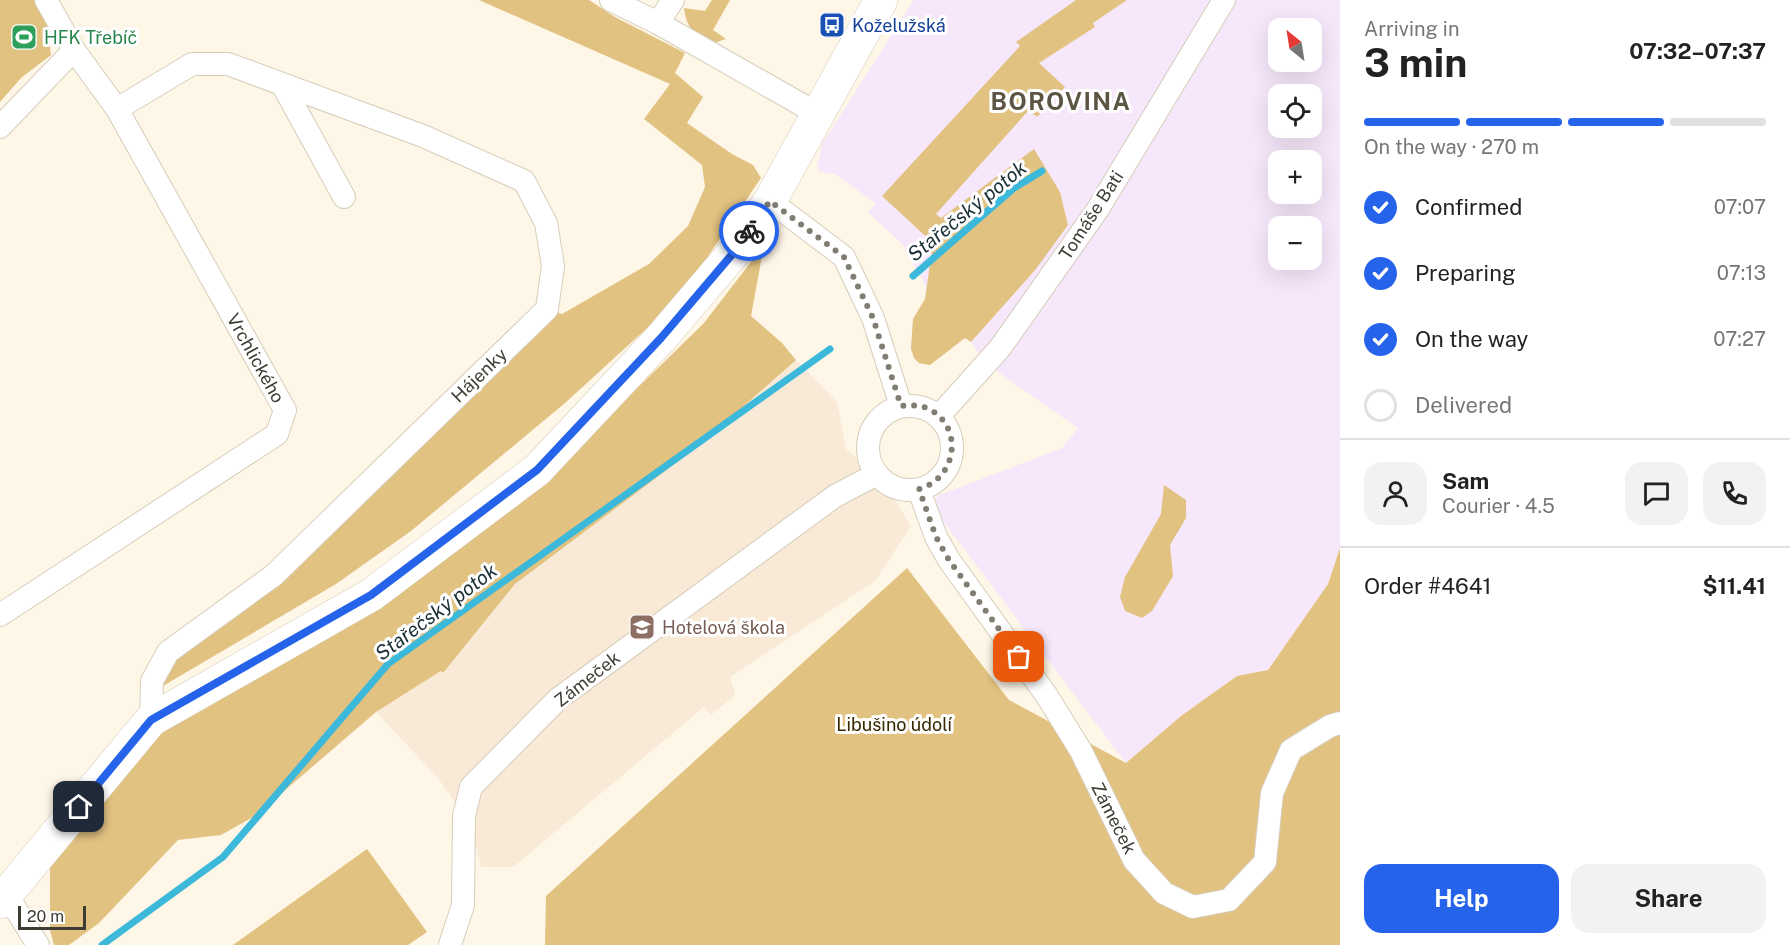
<!DOCTYPE html>
<meta charset="utf-8">
<style>
:root{--surface:#fff;--page:#f2f2f2;--text:#222;--muted:#767676;--line:#e0e0e0;--accent:#2563eb}
body{margin:0;font-family:"Public Sans",sans-serif;background:var(--page);color:var(--text);height:100vh;display:flex;flex-direction:column;font-size:22px;white-space:nowrap}
*{box-sizing:border-box;margin:0}
p{font-size:20px;color:var(--muted)}
.icon{flex:none;width:33px;height:33px;fill:none;stroke:currentColor;stroke-width:2;stroke-linecap:round;stroke-linejoin:round}
.map{position:relative;flex:1;overflow:hidden}
.side{display:flex;flex-direction:column;background:var(--surface);width:450px}
.side>*{flex:none}
.needle{width:39px;rotate:330deg}
.fabs{position:absolute;left:1268px;top:18px;display:grid;gap:12px}
.fabs a{display:grid;place-items:center;width:54px;height:54px;border-radius:12px;background:var(--surface);box-shadow:0 6px 24px #0002;font-size:30px}
.scale{position:absolute;left:18px;bottom:15px;width:68px;box-sizing:border-box;padding-left:6px;border:3px solid #3f3c34;border-top:0;font-size:16px;line-height:21px;white-space:nowrap;color:#3f3c34;-webkit-text-stroke:4px #fff;paint-order:stroke}
.pin{position:absolute;display:grid;place-items:center;width:51px;height:51px;color:#fff;margin:-26px;border-radius:12px;box-shadow:0 3px 9px #0006}
.courier{position:absolute;display:grid;place-items:center;width:60px;height:60px;margin:-30px;border:4px solid #2563eb;border-radius:50%;background:#fff;color:#222;box-shadow:0 2px 8px #0007}
.summary em{font-style:normal;font-weight:700}
.summary div{display:flex;flex-direction:column-reverse}
.summary{display:flex;align-items:center;justify-content:space-between;height:102px;padding:0 24px}
h1{font-size:39px;font-weight:700;line-height:45px}
.bar{display:grid;grid-template-columns:repeat(4,1fr);gap:9px 6px;align-content:center;height:72px;padding:0 24px}
.bar i{height:8px;border-radius:4px;background:var(--line)}
.bar .on{background:var(--accent)}
.bar p{grid-column:span 4}
.line{display:flex;align-items:center;gap:15px;padding:0 24px;border-top:2px solid var(--line)}
.line div{flex:1}
.round{display:grid;place-items:center;flex:none;width:63px;height:63px;border-radius:18px;background:var(--page)}
ol{padding:0 24px;list-style:none}
li{display:flex;align-items:center;gap:18px;height:66px}
li p{margin-inline-start:auto}
li .icon{padding:6px;border-radius:50%;background:var(--accent);color:#fff;stroke-width:4}
li:last-child{color:var(--muted)}
li i{width:33px;height:33px;border:3px solid var(--line);border-radius:50%}
.button{display:flex;gap:12px;margin-top:auto;padding:12px 24px}
.button a{flex:1;height:69px;border-radius:18px;background:var(--accent);color:#fff;font-size:24px;font-weight:700;line-height:69px;text-align:center}
.button a+a{background:var(--page);color:var(--text)}
main{display:flex;flex:1;min-height:0}
.map>svg:first-child{display:block}
.industrial{fill:#f6e7fa;fill-rule:evenodd}
.education{fill:#f9ead7}
.green{fill:#e2c281}
.lines{fill:none;stroke-linecap:round;stroke-linejoin:round}
.stream{stroke:#3bb8da;stroke-width:7}
.minor-casing{stroke:#d6cdba;stroke-width:24}
.secondary-casing{stroke:#d6cdba;stroke-width:34}
.minor{stroke:#fff;stroke-width:22}
.secondary{stroke:#fff;stroke-width:33}
.done{stroke:#827d73;stroke-width:6;stroke-dasharray:0 10.8}
.route{stroke:#2563eb;stroke-width:8}
.labels{text-anchor:middle;dominant-baseline:central;stroke-width:6;stroke-linejoin:round;paint-order:stroke}
.transit-label{font-size:18px;fill:#164399;stroke:#fff;text-anchor:start}
.leisure-label{font-size:18px;fill:#27864d;stroke:#fff;text-anchor:start}
.street-label{font-size:18px;fill:#3f3c34;stroke:#fff}
.education-label{font-size:18px;fill:#785e54;stroke:#fff;text-anchor:start}
.park-label{font-size:18px;fill:#382800;stroke:#fff}
.water-label{font-size:20px;font-style:italic;fill:#1a2f35;stroke:#fff}
.district-label{font-size:24px;font-weight:bold;letter-spacing:1.5px;fill:#5d5544;stroke:#fff}
</style>
<main>
<div class="map">
<svg width="1340" height="945" viewBox="0 0 1340 945">
<rect width="100%" height="100%" fill="#fef6e7"/>
<path class="industrial" d="M914 0H1340V548L1328 584 1268 670 1237 676 1181 716 1126 763 933 508 937 496 1062 448 1078 428 985 363 971 342 965 338 930 365 919 363 914 358 911 349 913 319 925 299 926 286 902 244 868 212 876 204 835 174 820 172 817 168 822 144ZM1278 28H1311V62H1278ZM1278 94H1311V128H1278ZM1278 160H1311V194H1278ZM1278 226H1311V260H1278Z"/>
<path class="education" d="M796 360 837 402 846 449 885 484 911 526 875 581 730 677 735 695 711 715 704 707 513 867H481L471 826 438 778 376 712 441 671 443 673 515 584 700 445Z"/>
<path class="green" d="M0 0H34L46 18 51 55 21 78 0 102Z
M479 0H589L615 17 685 53 675 73 703 97 687 123 732 154 753 165 761 178 680 298 565 403 411 531 336 584 151 693 168 652 274 575 547 309 562 314 649 264 688 226 705 187 702 165 644 119 670 84Z
M712 0H730L713 30 726 39 714 43C695 33 687 31 684 8L705 11Z
M1076 0H1127L1093 23 1095 27 1039 63 1065 87 1037 117 1029 110 936 214 941 218 1034 149 1060 192 1068 225 1036 269 971 342 965 338 930 365 919 363 914 358 911 349 913 319 925 299 933 243 882 196 1020 46 1016 42Z
M764 245 751 316 782 343 796 360 700 445 515 584 443 673 441 671 376 712 255 816 221 835 178 840 99 923 69 945H54L50 930V842L151 720 199 705 331 637 502 511 619 406 704 323Z
M1164 485 1186 500V518L1170 545 1173 576 1152 611 1142 618 1125 611 1120 597 1125 577 1161 514Z
M1340 548V945H545L546 896 907 568 1009 700 1126 763 1181 716 1237 676 1268 670 1328 584Z
M367 849 427 932 408 945H233Z"/>
<g class="lines">
<path class="stream" d="M913 276 1014 188 1042 171
M102 945 223 857 388 664 830 349"/>
<g class="minor-casing">
<path id="minor" d="M611 0 658 23 818 114
M658 23 673 0
M282 84 344 197
M117 109 192 64H228L423 136 524 181 546 223 553 266 547 309 274 575 168 652 152 681 151 720
M0 127 74 50
M770 201 844 257 873 318 901 406
M868 448a42 42 0 1 1 84 0a42 42 0 1 1-84 0Z
M939 416 1000 348 1098 209 1224 0
M919 490 936 537 949 560 1047 696 1081 751 1134 860 1164 893 1193 907 1229 900 1265 862 1272 793 1291 750 1330 726 1340 723
M0 615 277 434 285 410 117 109 74 50 46 0
M7 895 38 945
M450 945 463 905 464 816 471 787 558 699 835 496 877 474"/>
</g>
<g class="secondary-casing">
<path id="secondary" d="M0 902 151 720 371 595 537 470 661 338 735 251 770 201 881 0"/>
</g>
<use href="#minor" class="minor"/>
<use href="#secondary" class="secondary"/>
</g>
<g class="lines">
<path class="done" d="M749 231 770 201 844 257 873 318 901 406C911 405 920 405 929 409 965 428 956 479 919 489L936 537 949 560 1019 657"/>
<path class="route" d="M79 807 151 720 371 595 537 470 661 338 735 251 749 231"/>
</g>
<defs>
<g id="bus-square" transform="scale(1.35)"><rect x="-9" y="-9" width="18" height="18" rx="4" fill="#1a4fb4" stroke="#fff"/><path d="M-5-6H5V4H4V6H2V4H-2V6H-4V4H-5ZM-3.5-4V0h7V-4ZM-3.5 1.2v1.5H-2V1.2ZM2 1.2v1.5H3.5V1.2Z" fill="#fff"/></g>
<g id="stadium-square" transform="scale(1.35)"><rect x="-9" y="-9" width="18" height="18" rx="4" fill="#2e9e5b" stroke="#fff"/><path d="M0-5a6.5 5 0 1 0 0 10a6.5 5 0 1 0 0-10ZM-3.5-1.8h7v3.6h-7Z" fill="#fff"/></g>
<g id="university-square" transform="scale(1.35)"><rect x="-9" y="-9" width="18" height="18" rx="4" fill="#8d6e63" stroke="#fff"/><path d="M0-5L7-2L0 1L-7-2ZM-4 1L0 2.5L4 1V4Q0 6-4 4Z" fill="#fff"/></g>
</defs>
<g fill-rule="evenodd">
<use href="#bus-square" x="832" y="25"/>
<use href="#stadium-square" x="24" y="37"/>
<use href="#university-square" x="642" y="627"/>
</g>
<g class="labels">
<g class="transit-label">
<text x="852" y="25">Koželužská</text>
</g>
<g class="leisure-label">
<text x="44" y="37">HFK Třebíč</text>
</g>
<g class="street-label">
<text transform="translate(1091 215) rotate(-57)">Tomáše Bati</text>
<text transform="translate(256 358) rotate(61)">Vrchlického</text>
<text transform="translate(479 375) rotate(-44)">Hájenky</text>
<text transform="translate(587 679) rotate(-38)">Zámeček</text>
<text transform="translate(1114 818) rotate(63)">Zámeček</text>
</g>
<g class="education-label">
<text x="662" y="627">Hotelová škola</text>
</g>
<g class="park-label">
<text x="894" y="724">Libušino údolí</text>
</g>
<g class="water-label">
<text transform="translate(967 211) rotate(-39)">Stařečský potok</text>
<text transform="translate(436 612) rotate(-37)">Stařečský potok</text>
</g>
<g class="district-label">
<text x="1061" y="101">BOROVINA</text>
</g>
</g>
</svg>
<div class="fabs">
<a><svg class="needle" viewBox="-14 -14 28 28"><path d="M0-13l5 13h-10z" fill="#e53935"/><path d="M0 13l5-13h-10z" fill="#767676"/></svg></a>
<a><svg class="icon" aria-label="locate" viewBox="0 0 24 24"><circle cx="12" cy="12" r="6"/><path d="M12 2v4M12 18v4M2 12h4M18 12h4"/></svg></a>
<a>+</a>
<a>−</a>
</div>
<div class="scale">20 m</div>
<div class="pin" style="left:1019px;top:657px;background:#ea580c"><svg class="icon" aria-label="bag" viewBox="0 0 24 24"><path d="M5 8h14l-1 12H6zM9 8a3 3 0 0 1 6 0"/></svg></div>
<div class="pin" style="left:79px;top:807px;background:#1f2937"><svg class="icon" aria-label="home" viewBox="0 0 24 24"><path d="M3 11l9-7 9 7M6 9v11h12V9"/></svg></div>
<div class="courier" style="left:749px;top:231px"><svg class="icon" aria-label="bike" viewBox="0 0 24 24"><circle cx="6" cy="16" r="4"/><circle cx="18" cy="16" r="4"/><path d="M6 16l4-8h5l3 8M10 8l3 8H6M13 5h3"/></svg></div>
</div>
<section class="side">
<div class="summary"><div><h1>3 min</h1><p>Arriving in</p></div><em>07:32–07:37</em></div>
<div class="bar"><i class="on"></i><i class="on"></i><i class="on"></i><i></i><p>On the way · 270 m</p></div>
<ol>
<li><svg class="icon" aria-label="check" viewBox="0 0 24 24"><path d="M5 12l5 5 9-10"/></svg>Confirmed<p>07:07</p></li>
<li><svg class="icon" aria-label="check" viewBox="0 0 24 24"><path d="M5 12l5 5 9-10"/></svg>Preparing<p>07:13</p></li>
<li><svg class="icon" aria-label="check" viewBox="0 0 24 24"><path d="M5 12l5 5 9-10"/></svg>On the way<p>07:27</p></li>
<li><i></i>Delivered</li>
</ol>
<div class="line" style="height:108px"><a class="round"><svg class="icon" aria-label="person" viewBox="0 0 24 24"><circle cx="12" cy="8" r="4"/><path d="M4 21q1-7 8-7t8 7"/></svg></a><div><b>Sam</b><p>Courier · 4.5</p></div><a class="round"><svg class="icon" aria-label="chat" viewBox="0 0 24 24"><path d="M4 5h16v11H9l-5 4z"/></svg></a><a class="round"><svg class="icon" aria-label="phone" viewBox="0 0 24 24"><path d="M5 4h4l2 5-3 2q2 4 5 5l2-3 5 2v4C11 20 4 13 5 4z"/></svg></a></div>
<div class="line" style="height:78px"><div>Order #4641</div><b>$11.41</b></div>
<div class="button"><a>Help</a><a>Share</a></div>
</section>
</main>
